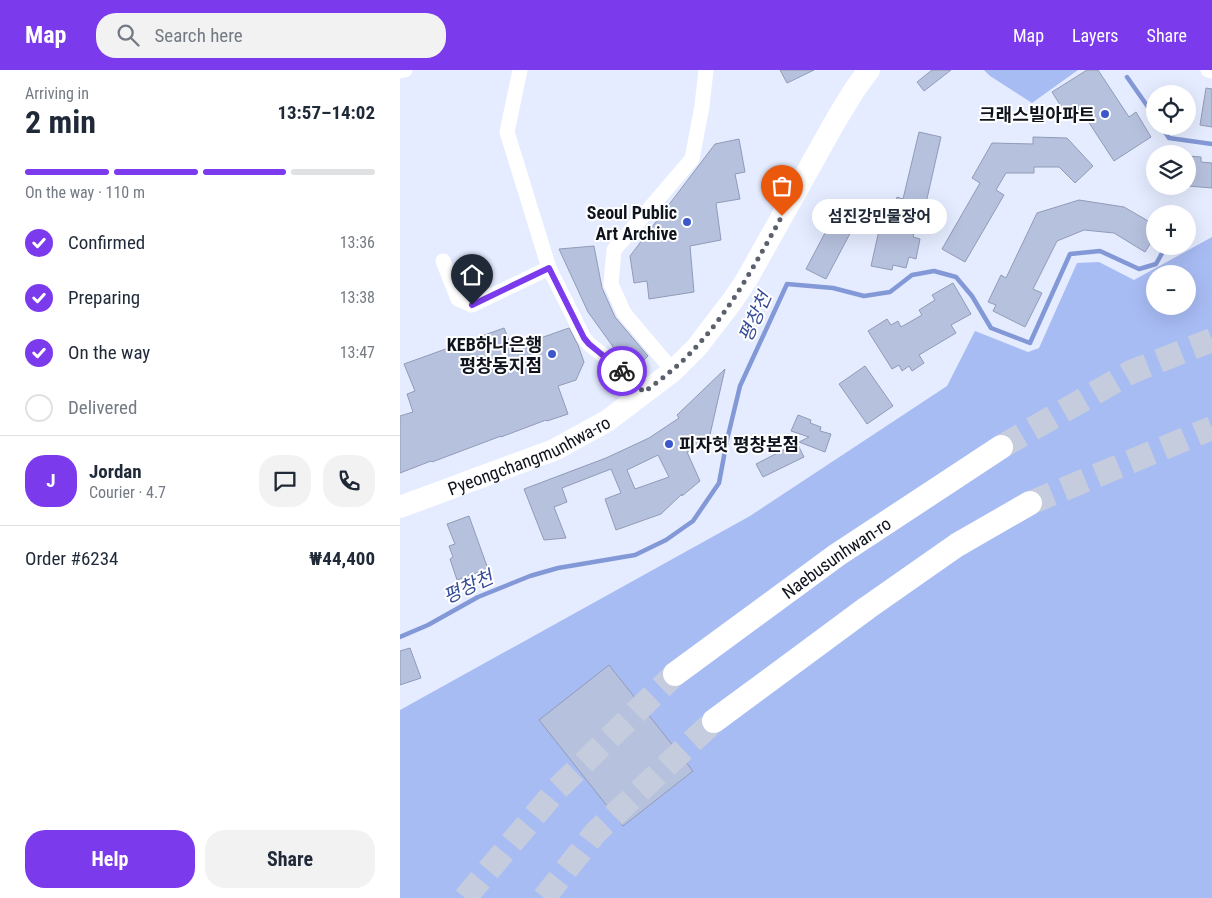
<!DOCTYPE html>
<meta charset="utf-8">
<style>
:root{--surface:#fff;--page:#f2f2f3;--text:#1f2937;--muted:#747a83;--line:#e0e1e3;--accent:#7c3aed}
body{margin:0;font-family:"Roboto Condensed","Noto Sans KR",sans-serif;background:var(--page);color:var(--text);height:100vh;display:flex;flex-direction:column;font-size:19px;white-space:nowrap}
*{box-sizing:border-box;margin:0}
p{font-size:16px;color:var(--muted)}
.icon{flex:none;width:28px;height:28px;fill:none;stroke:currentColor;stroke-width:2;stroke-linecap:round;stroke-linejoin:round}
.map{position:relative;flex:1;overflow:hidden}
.drawer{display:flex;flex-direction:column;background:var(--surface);width:400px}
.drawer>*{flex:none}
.controls{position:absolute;left:746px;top:15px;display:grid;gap:10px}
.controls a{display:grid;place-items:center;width:50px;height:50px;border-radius:50%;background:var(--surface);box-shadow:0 5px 20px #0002;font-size:25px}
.pin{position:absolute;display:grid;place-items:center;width:42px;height:42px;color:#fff;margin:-51px -21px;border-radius:50% 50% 50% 0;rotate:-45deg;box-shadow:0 0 5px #0007}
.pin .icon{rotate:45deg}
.courier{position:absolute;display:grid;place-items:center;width:50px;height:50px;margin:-25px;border:4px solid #7c3aed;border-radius:50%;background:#fff;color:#222;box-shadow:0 1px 6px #0007}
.bubble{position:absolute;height:35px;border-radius:18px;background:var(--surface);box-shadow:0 5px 20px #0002;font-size:16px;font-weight:700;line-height:35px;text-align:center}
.summary em{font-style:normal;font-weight:700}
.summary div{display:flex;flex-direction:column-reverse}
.summary{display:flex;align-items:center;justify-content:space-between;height:85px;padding:0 25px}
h1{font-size:32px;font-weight:700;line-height:38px}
.bar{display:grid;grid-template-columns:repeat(4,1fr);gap:8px 5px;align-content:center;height:60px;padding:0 25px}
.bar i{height:6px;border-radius:4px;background:var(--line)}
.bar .current{background:var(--accent)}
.bar p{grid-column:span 4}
.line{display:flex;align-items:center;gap:12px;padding:0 25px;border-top:1px solid var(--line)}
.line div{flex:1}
.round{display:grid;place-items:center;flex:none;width:52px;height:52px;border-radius:20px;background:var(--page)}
ol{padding:0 25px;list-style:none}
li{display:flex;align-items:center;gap:15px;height:55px}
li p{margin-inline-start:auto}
li .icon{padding:5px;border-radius:50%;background:var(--accent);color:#fff;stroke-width:4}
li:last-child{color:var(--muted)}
li i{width:28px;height:28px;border:2px solid var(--line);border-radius:50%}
.action{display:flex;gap:10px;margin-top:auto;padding:10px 25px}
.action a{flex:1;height:58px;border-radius:20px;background:var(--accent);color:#fff;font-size:20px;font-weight:700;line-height:58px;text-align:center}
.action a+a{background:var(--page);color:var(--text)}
header{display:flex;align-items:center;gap:30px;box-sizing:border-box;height:70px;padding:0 25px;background:var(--accent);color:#fff}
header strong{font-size:24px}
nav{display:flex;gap:28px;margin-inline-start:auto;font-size:18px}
.search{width:350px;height:45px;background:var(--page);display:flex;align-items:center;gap:12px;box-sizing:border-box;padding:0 18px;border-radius:20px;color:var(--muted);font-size:19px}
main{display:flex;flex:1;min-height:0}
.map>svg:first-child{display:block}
.green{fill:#a8bcf4;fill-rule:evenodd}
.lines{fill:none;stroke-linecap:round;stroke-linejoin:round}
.stream{stroke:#8398d6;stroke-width:4.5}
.building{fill:#b6c1de;stroke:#909bb7;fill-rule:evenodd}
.trunk-tunnel{stroke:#c5ccdd;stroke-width:24;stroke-dasharray:24 12;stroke-linecap:butt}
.minor{stroke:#fff;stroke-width:15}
.primary{stroke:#fff;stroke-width:22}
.trunk{stroke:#fff;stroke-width:24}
.done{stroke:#5b606d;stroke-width:5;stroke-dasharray:0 9}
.route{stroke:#7c3aed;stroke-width:6}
.poi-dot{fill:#3c58ca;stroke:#fff;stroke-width:2}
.labels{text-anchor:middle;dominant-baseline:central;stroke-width:4;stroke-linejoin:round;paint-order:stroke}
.poi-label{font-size:18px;font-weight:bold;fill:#10141e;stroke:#fff;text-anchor:end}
.street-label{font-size:18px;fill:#10141e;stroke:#fff}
.water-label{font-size:19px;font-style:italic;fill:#374c97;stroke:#fff}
</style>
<header>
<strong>Map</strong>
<div class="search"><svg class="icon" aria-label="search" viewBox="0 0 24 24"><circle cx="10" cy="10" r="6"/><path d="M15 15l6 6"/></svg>Search here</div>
<nav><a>Map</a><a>Layers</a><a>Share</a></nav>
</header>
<main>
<section class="drawer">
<div class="summary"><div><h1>2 min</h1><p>Arriving in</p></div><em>13:57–14:02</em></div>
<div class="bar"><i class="current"></i><i class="current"></i><i class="current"></i><i></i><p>On the way · 110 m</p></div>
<ol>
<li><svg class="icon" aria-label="check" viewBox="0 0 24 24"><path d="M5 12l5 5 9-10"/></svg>Confirmed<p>13:36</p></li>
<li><svg class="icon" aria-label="check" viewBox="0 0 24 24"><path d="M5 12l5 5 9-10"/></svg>Preparing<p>13:38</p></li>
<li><svg class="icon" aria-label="check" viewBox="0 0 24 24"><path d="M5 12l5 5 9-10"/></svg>On the way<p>13:47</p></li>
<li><i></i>Delivered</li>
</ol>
<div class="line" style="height:90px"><b class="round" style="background:var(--accent);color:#fff">J</b><div><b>Jordan</b><p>Courier · 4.7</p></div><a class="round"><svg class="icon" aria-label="chat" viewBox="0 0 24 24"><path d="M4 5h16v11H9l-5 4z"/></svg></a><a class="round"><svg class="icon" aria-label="phone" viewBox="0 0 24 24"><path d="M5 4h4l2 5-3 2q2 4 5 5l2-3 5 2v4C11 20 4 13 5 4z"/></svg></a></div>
<div class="line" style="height:65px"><div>Order #6234</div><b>₩44,400</b></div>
<div class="action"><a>Help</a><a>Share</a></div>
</section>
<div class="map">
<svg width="812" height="828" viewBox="0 0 812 828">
<rect width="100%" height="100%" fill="#e5ecff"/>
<path class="green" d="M584 0H678L632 33 590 6Z
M812 167V828H0V640L350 446 547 316 575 261 628 282 639 278 677 193 699 192 734 210ZM755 204H788V236H755Z"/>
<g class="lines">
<path class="stream" d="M727 7 755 47
M761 56 769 68 812 74
M0 567 28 555 78 527 130 506 158 498 235 485 266 470 293 451 319 413 327 370 340 316 387 214 433 218 464 226 490 222 512 205 534 201 556 207 572 226 591 258 630 273 670 184 700 181 739 199 756 194 766 176"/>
</g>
<path class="building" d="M380 0H414L387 13Z
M532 0H551L524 21 517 12Z
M687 0H698L729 47 736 42 751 67 714 91 682 42 676 46 670 37 664 41 652 22Z
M806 18 812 19V57L800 55Z
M519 62 541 67 526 133 521 132 513 167 520 169 516 189 509 187 506 198 493 195 492 200 471 196 480 156 490 158 497 127 503 129Z
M633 67 667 68 693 96 675 113 659 97H634V103H606L596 120 604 125 565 192 542 179 580 113 572 108 592 73 633 74Z
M339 69 345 102 335 104 340 129 316 133 321 170 290 176 294 222 249 229 247 211 234 213 230 186 315 74Z
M788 86 801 87V92L812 93V118L788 116Z
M679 130 724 137 755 155V166L745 182 714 163 684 160 657 171 633 219 642 223 625 257 593 241 596 235 588 232 601 205 606 208 637 143Z
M435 144 455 154 426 209 406 199Z
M194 176 202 218 215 247 248 286 239 295 214 278 188 242 159 179Z
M553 213 571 244 551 255 556 263 519 285 524 293 512 301 509 296 502 301 499 295 492 299 468 261 487 249 491 255 498 251 501 257 522 245 519 240 535 230 532 225Z
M104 258 112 278 169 258 178 275 184 292 176 310 158 316 168 344 147 351 146 350 101 367V366L32 392 31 391 0 403V346L13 342 7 324 15 321 4 294Z
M465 296 493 336 467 354 439 314Z
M325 299 309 369 287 382 300 411 282 426V424L261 444 216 460 205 429 221 423 211 399 162 418 167 432 154 437 166 468 144 470 124 419 206 388 249 368 279 348 277 345ZM258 385 269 407 235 419 227 400Z
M398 345 411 350 410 353 421 357 420 361 431 364 425 382 399 372 409 367 391 361Z
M397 373 404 387 363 407 356 394Z
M69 446 88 499 57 510 50 489 53 487 49 476 55 474 47 454Z
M10 578 21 608 0 615V581Z
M209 595 293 701 223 756 139 650Z"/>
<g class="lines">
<path class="trunk-tunnel" d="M601 377 731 302 812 270
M630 433 812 358
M65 828 157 719 275 604
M144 828 195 763 314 651"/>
<path class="minor" d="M808 0 812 1
M0 1 5 0
M43 191 58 229 72 235 149 198 107 62 120 0
M149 198 184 268 189 274 218 297 244 323
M273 301 224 243 211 214 214 180 292 89 302 36 306 0"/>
<path class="primary" id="s1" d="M0 437 154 380 207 351 273 301 297 277 333 230 347 209 436 50 455 19 469 0"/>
<g class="trunk">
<path id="s2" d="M275 604 437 485 601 377"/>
<path d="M314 651 467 538 557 475 630 433"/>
</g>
</g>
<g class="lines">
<path class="done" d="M222 301 244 322C263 308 281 294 296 277 332 238 357 191 382 146"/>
<path class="route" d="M72 235 149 198 184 268 189 274 222 301"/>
</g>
<g class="poi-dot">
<circle cx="705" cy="44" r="5"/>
<circle cx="287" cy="152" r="5"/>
<circle cx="152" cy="284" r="5"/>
<circle cx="269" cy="374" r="5"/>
</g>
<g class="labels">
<g class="poi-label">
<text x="695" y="44">크래스빌아파트</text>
<text x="277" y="142">Seoul Public<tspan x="277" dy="21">Art Archive</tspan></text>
<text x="142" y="274">KEB하나은행<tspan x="142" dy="21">평창동지점</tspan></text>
<text x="279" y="374" text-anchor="start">피자헛 평창본점</text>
</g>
<g class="street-label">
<text stroke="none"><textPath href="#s1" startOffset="139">Pyeongchangmunhwa-ro</textPath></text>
<text stroke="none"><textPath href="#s2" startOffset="199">Naebusunhwan-ro</textPath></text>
</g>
<g class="water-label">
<text transform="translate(355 247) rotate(-66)">평창천</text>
<text transform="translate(68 517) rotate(-25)">평창천</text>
</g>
</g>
</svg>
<div class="controls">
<a><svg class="icon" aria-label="locate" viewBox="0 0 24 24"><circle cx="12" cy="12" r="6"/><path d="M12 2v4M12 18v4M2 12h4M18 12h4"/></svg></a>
<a><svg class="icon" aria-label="layers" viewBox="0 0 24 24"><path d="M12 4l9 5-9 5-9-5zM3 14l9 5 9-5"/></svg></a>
<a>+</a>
<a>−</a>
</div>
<div class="pin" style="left:382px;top:146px;background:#ea580c"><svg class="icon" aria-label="bag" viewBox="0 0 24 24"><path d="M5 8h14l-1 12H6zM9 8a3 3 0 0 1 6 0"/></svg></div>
<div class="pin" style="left:72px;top:235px;background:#1f2937"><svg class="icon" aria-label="home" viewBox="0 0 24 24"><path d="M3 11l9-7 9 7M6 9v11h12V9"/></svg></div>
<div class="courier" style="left:222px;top:301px"><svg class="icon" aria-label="bike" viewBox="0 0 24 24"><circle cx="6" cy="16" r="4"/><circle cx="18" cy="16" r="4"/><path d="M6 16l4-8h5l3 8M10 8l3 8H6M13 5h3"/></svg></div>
<div class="bubble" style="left:412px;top:129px;width:135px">섬진강민물장어</div>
</div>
</main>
